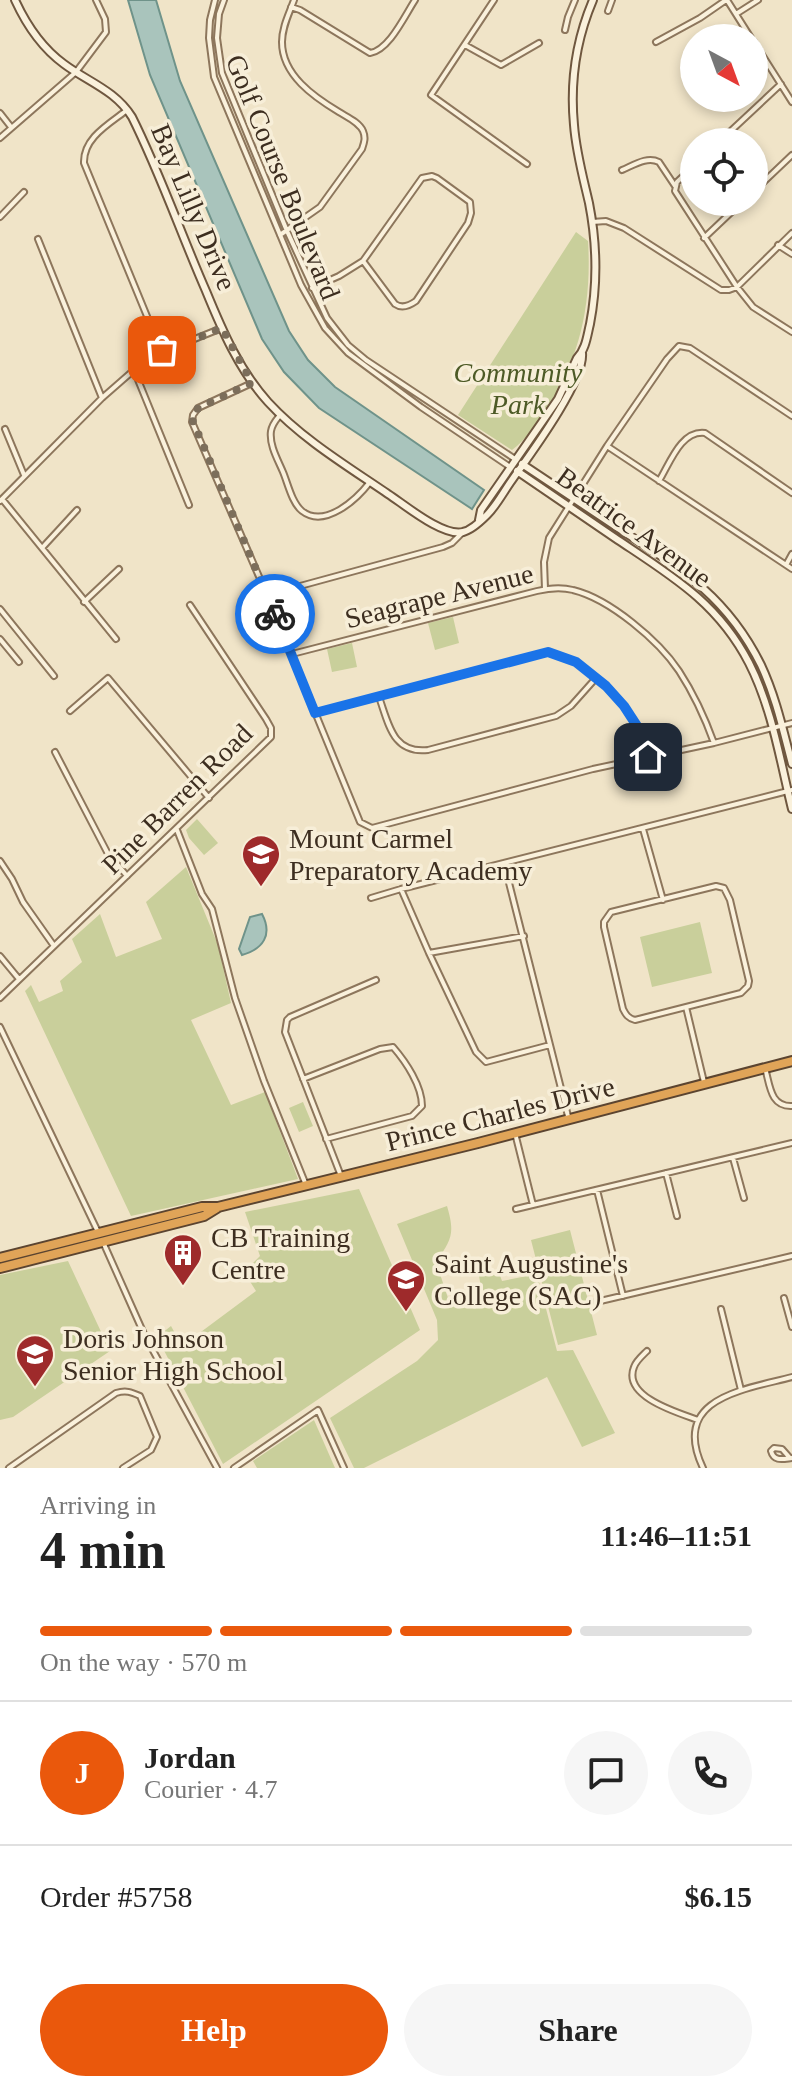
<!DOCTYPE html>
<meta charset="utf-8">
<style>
:root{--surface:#fff;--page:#f6f6f6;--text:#222;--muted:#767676;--line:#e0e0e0;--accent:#ea580c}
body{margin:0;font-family:Georgia,serif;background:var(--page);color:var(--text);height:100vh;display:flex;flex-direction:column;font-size:30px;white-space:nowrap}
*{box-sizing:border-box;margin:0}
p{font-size:26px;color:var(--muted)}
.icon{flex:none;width:44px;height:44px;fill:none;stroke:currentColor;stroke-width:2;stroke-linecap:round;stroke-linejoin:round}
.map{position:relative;height:1468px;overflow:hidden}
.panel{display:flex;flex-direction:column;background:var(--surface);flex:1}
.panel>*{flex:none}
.needle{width:52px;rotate:139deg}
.controls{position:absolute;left:680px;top:24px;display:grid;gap:16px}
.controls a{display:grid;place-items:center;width:88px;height:88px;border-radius:50%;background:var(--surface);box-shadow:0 4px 12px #0003;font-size:40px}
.pin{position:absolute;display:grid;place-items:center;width:68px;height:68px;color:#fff;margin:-34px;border-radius:16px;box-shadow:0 4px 12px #0006}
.courier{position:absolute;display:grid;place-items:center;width:80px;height:80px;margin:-40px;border:6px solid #1a73e8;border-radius:50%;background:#fff;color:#222;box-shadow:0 2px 10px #0007}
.summary em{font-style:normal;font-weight:700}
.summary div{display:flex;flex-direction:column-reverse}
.summary{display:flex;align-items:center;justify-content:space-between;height:136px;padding:0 40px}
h1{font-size:52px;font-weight:700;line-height:60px}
.bar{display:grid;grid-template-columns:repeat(4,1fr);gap:12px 8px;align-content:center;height:96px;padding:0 40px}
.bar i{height:10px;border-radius:6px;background:var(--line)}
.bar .current{background:var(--accent)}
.bar p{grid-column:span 4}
.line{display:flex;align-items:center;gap:20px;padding:0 40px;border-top:2px solid var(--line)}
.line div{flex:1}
.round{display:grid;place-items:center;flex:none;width:84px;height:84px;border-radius:42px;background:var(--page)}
.action{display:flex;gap:16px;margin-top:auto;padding:16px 40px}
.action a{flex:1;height:92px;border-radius:48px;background:var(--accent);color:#fff;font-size:32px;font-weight:700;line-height:92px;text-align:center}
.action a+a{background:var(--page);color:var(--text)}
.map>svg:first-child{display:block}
.green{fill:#c9cf9b}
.water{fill:#a9c4bc;stroke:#6f938a;stroke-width:2}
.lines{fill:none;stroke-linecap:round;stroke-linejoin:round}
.street-casing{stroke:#8d765c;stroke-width:8}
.secondary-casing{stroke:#6f573f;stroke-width:10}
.highway-casing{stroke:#5b4430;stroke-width:12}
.street{stroke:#faf1dc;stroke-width:4}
.secondary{stroke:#faf1dc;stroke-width:6}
.highway{stroke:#e0a458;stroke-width:8}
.done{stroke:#7c6e5b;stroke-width:8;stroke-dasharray:0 14.4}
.route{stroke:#1a73e8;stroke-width:10}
.labels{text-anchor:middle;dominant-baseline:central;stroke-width:7;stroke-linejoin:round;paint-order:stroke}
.street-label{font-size:28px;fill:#3d2e20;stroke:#f7eed8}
.park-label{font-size:28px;font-style:italic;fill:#4d5a26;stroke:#f7eed8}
.poi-label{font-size:28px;fill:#3d2e20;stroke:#f7eed8;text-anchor:start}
</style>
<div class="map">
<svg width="792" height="1468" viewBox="0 0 792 1468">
<rect width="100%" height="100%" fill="#f0e4c8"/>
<path class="green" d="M576 232 588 241C592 303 580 361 544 412 534 426 526 440 512 450L458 415Z
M453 617 459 643 435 650 428 623Z
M352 643 357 667 332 672 327 649Z
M197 819 218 843 204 855 189 838 186 830Z
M186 867 218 945 231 1003 191 1020 231 1105 265 1092 298 1179 131 1216 25 991 31 985 39 1002 63 991 60 981 82 962 72 939 100 914 116 957 162 939 146 902Z
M700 922 712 973 652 987 640 937Z
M303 1102 313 1126 299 1132 289 1108Z
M359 1189 420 1330 223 1464 157 1337 171 1326 182 1346 256 1291 244 1272 260 1256 245 1212Z
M447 1206C455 1233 452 1239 436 1262L448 1298 481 1287 479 1276 498 1270 502 1281 537 1274 557 1351 573 1350 615 1433 582 1447 547 1377 364 1468H354L330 1418 417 1361 438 1340 437 1320 397 1224Z
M570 1230 597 1335 558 1345 531 1240Z
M68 1261 110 1351 13 1417 0 1420V1275Z
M314 1420 335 1468H257L253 1461Z"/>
<path class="water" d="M128 0H156L180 81 289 331 308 360 335 387 484 490 472 509 319 408 284 372 262 339 150 75Z
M262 914C273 935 263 949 242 955L239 949 250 917Z"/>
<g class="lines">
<g class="street-casing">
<path id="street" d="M215 0 210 20 209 38 214 77 301 285 325 328 348 353 421 407 510 467
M224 0 219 14 217 38 222 73 287 231 327 318 348 345 366 360 515 459
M494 0 431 95 527 164
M727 0 751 38
M291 7 300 10 370 53C389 50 404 17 415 0
M608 11 612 0
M736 14 758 0
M565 30 568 17 575 0
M656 42 700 18 726 0
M754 42 792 102
M465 45 501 65 539 43
M127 110C109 124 83 138 84 163L158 343 161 349 167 350 222 328
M0 113 11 127
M0 138 76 72 106 32 105 19 96 0
M719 142 781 84
M694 166 677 182 675 191 737 287 792 233
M622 170C634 165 647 156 659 162L675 186
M754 191 792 155
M0 217 24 192
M592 222 606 221 624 228 721 290H729L737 287 753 307 792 332
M280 235 320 207 362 149C364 143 366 138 363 131 359 122 347 117 339 112 314 97 282 75 282 42 282 27 289 14 294 0
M704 238 742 202
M38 239 102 398
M778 245 792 254
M312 288 339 276 363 261 422 178 432 176 437 178 470 202 471 213 468 223 416 301C409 306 402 309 395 304L363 261
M252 383 198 408 193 415 192 422 267 595 360 822 372 828 593 769 714 743 792 723
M280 415C276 420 272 424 271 431 269 445 278 460 283 472 288 484 292 503 302 511 325 529 357 499 370 482
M5 429 24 475
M607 446 792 569
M659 481C670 463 681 430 705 433L792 493
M2 499 116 639
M0 501 102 398 134 370 189 505
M42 548 77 510
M786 565 792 554
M545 589 544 562 549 538 607 446 667 359 679 346 690 348 792 416
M267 595 443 547 452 543 463 532
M84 602 119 569
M0 609 54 676
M0 639 19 662
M292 654 537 591C549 588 562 587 573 590 610 599 659 641 679 671 694 694 705 718 714 743
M379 697C389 725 393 754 428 750L556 716 571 706 596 678
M70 711 108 678 209 798
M315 713 548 652 576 662 606 686 624 706 637 726 648 757
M55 752 107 852 127 876
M643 829 663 900
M177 830 202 894 212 909 235 998 264 1081 306 1185
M0 861 12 879 23 902 54 946
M504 863 569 1120
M716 886 724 888 730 900 749 981 748 986 741 993 635 1020C628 1018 626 1015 623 1009L604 927V922L611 912Z
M401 889 429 953 476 1052 486 1062 550 1045
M371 898 401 889 792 790
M429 953 524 936
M0 956 19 979
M0 998 271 737V728L266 719 190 605
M686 1007 704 1082
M0 1027 99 1234
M765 1068C770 1085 770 1107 792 1106
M303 1079 380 1049 393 1047C406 1062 422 1086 422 1106L412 1116 326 1139
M515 1133 533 1205
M733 1158 744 1198
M666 1173 677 1216
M341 1176 285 1032 287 1020 290 1017 376 980
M597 1190 623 1296
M516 1209 792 1143
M103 1242 144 1334 217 1468
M784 1298 792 1327
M596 1302 792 1256
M721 1309 741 1390
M647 1351C642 1356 636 1361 634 1367 622 1397 679 1413 698 1420
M790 1458 782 1449 774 1448 771 1451C774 1462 783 1459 792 1458
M9 1468 116 1393C126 1390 131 1392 140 1396L157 1437 151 1450 123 1468
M234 1468 318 1410 344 1468
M703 1468C670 1398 743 1390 792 1377"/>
</g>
<g class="secondary-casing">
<path id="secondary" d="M15 0C26 24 42 48 64 64 88 82 115 90 132 117 160 173 181 234 206 291 222 330 239 370 268 402 302 439 347 466 388 494 405 505 443 537 463 532 472 530 481 521 487 515 497 505 504 491 512 480 529 456 585 381 582 353
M522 464C554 485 586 507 618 528 680 568 727 596 761 665 776 697 783 730 792 764
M517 471C551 494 584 517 618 540 672 576 718 603 749 663 772 708 780 760 792 809
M479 520 481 510 558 399 577 358C586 349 587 336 590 324 598 283 597 244 589 203 583 177 576 152 574 125 570 83 576 40 593 0"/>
</g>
<g class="highway-casing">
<path id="highway" d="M0 1258 202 1207H218L478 1143 792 1061
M0 1268 204 1216 217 1208"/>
</g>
<use href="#street" class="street"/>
<use href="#secondary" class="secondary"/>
<use href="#highway" class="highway"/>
</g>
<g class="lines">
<path class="done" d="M162 350H169L222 328 252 383 200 407 195 411 192 419 275 614"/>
<path class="route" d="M275 614 315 713 548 652 576 662 606 686 624 706 637 726 648 757"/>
</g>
<defs>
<g id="school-pin" transform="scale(2)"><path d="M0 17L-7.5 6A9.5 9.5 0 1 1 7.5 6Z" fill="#9e2a2b" stroke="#f7eed8"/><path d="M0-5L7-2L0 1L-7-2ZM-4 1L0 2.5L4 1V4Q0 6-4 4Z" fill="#fff"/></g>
<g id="building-pin" transform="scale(2)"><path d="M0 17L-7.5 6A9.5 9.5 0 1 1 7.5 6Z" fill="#9e2a2b" stroke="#f7eed8"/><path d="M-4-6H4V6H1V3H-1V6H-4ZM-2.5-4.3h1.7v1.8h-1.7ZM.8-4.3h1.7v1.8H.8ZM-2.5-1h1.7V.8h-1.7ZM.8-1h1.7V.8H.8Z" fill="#fff"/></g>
</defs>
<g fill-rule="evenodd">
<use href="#school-pin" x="261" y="854"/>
<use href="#building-pin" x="183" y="1253"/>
<use href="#school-pin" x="406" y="1279"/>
<use href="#school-pin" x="35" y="1354"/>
</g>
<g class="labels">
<g class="street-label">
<text transform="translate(283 177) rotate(68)">Golf Course Boulevard</text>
<text transform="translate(194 207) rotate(67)">Bay Lilly Drive</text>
<text transform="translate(634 527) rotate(36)">Beatrice Avenue</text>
<text transform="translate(439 596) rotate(-14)">Seagrape Avenue</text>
<text transform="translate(177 799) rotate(-45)">Pine Barren Road</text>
<text transform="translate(500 1114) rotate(-14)">Prince Charles Drive</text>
</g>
<g class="park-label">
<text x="518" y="372">Community<tspan x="518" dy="32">Park</tspan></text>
</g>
<g class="poi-label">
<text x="289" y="838">Mount Carmel<tspan x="289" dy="32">Preparatory Academy</tspan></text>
<text x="211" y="1237">CB Training<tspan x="211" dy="32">Centre</tspan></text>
<text x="434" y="1263">Saint Augustine's<tspan x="434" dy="32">College (SAC)</tspan></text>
<text x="63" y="1338">Doris Johnson<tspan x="63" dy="32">Senior High School</tspan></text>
</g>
</g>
</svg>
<div class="controls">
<a><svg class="needle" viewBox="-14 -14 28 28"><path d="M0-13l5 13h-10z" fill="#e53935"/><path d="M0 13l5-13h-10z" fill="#767676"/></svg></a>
<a><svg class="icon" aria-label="locate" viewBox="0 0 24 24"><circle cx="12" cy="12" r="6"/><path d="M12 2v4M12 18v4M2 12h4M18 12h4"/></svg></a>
</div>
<div class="pin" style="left:162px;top:350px;background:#ea580c"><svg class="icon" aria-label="bag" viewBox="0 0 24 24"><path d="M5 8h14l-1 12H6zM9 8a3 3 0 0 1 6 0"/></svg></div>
<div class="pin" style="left:648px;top:757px;background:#1f2937"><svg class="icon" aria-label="home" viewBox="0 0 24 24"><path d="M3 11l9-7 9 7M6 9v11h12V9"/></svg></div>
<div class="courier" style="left:275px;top:614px"><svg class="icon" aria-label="bike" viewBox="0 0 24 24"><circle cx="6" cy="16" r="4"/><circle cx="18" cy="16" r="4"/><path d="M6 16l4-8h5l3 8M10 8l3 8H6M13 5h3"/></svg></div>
</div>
<section class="panel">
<div class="summary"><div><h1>4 min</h1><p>Arriving in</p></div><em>11:46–11:51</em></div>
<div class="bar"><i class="current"></i><i class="current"></i><i class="current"></i><i></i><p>On the way · 570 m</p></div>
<div class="line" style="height:144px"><b class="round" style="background:var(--accent);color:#fff">J</b><div><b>Jordan</b><p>Courier · 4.7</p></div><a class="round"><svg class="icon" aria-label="chat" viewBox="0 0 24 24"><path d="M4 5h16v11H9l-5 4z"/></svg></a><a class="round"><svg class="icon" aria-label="phone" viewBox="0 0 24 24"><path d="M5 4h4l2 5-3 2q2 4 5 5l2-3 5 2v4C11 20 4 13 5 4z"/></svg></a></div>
<div class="line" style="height:104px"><div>Order #5758</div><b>$6.15</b></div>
<div class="action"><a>Help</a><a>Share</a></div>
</section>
